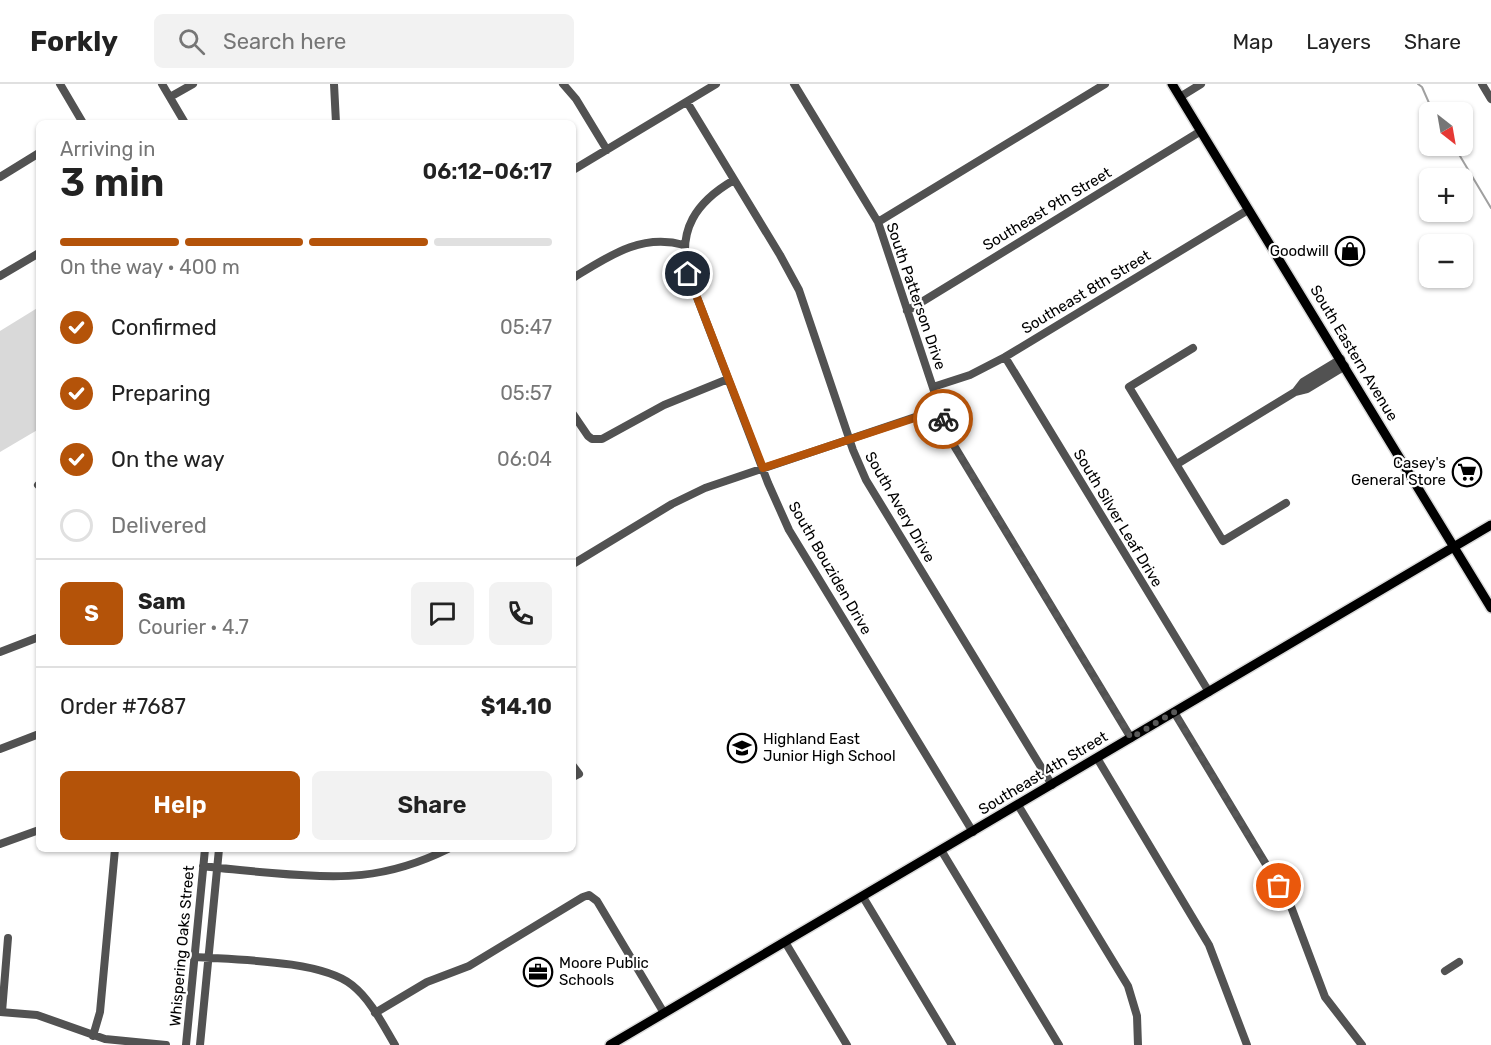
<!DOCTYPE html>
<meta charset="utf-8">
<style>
:root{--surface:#fff;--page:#f2f2f2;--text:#222;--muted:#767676;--line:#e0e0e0;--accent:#b45309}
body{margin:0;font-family:Rubik,sans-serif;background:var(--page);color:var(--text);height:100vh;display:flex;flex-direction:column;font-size:22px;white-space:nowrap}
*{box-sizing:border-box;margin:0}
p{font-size:20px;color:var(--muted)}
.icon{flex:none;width:33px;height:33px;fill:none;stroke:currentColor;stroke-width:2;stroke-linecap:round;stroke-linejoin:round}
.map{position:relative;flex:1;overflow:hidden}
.side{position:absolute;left:36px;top:36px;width:540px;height:732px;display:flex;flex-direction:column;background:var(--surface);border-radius:9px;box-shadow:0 2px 4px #0004}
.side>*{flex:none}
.needle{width:39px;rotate:149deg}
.tools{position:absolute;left:1419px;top:18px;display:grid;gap:12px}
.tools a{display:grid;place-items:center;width:54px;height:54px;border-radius:9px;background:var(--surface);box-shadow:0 2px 4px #0004;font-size:30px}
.pin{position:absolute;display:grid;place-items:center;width:51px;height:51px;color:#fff;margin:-26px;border:3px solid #fff;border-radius:50%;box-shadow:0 2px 6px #0007}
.courier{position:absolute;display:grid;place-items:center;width:60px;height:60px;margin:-30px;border:4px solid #b45309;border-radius:50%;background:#fff;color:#222;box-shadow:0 2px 8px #0007}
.overview em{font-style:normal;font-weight:600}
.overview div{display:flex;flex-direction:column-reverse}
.overview{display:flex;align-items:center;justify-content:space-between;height:102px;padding:0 24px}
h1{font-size:39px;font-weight:600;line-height:45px}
.bar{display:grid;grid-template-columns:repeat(4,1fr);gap:9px 6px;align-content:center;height:72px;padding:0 24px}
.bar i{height:8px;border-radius:4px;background:var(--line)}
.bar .current{background:var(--accent)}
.bar p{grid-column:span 4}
.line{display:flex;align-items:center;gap:15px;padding:0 24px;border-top:2px solid var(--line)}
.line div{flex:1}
.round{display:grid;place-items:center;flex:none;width:63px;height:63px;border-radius:9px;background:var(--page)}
ol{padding:0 24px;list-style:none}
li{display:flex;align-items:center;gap:18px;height:66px}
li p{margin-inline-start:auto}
li .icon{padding:6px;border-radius:50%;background:var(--accent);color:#fff;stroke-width:4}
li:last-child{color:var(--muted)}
li i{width:33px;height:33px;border:3px solid var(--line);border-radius:50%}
.cta{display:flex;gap:12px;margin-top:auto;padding:12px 24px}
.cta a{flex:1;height:69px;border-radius:9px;background:var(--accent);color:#fff;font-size:24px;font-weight:600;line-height:69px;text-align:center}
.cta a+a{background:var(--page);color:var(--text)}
header{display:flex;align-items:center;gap:36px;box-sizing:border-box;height:84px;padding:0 30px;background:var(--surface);border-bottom:2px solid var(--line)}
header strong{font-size:28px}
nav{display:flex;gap:33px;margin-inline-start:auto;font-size:21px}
.search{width:420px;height:54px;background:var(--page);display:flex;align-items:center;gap:15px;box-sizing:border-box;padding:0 21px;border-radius:9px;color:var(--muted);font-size:22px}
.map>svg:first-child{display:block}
.green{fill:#d9d9d9}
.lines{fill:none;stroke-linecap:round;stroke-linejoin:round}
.stream{stroke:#a0a0a0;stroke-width:2}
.major-casing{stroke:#dbdbdb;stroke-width:12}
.minor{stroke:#525252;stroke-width:8}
.major{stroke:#000;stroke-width:9}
.done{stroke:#595959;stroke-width:6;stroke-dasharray:0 10.8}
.route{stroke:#b45309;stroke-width:8}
.labels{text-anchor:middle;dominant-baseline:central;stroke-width:4.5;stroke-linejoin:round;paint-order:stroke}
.street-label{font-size:15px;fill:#000;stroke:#fff}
.poi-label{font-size:15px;fill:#000;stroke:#fff;text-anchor:end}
</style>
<header>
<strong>Forkly</strong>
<div class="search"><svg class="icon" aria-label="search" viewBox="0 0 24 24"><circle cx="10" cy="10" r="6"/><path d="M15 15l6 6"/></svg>Search here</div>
<nav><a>Map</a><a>Layers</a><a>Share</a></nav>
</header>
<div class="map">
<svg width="1491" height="961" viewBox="0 0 1491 961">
<rect width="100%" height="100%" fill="#fff"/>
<path class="green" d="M39 223V345L0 368V247Z"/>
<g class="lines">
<path class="stream" d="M1418 0 1422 3 1433 28
M1454 62 1491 124"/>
<g class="major-casing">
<path id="major" d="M1172 0 1491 524
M610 961 1491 441"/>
</g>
<path class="minor" d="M60 0 83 39
M162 0 185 39
M334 0 336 39
M563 0 576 15 607 66
M794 0 878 138 950 355 1131 654
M1482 0 1491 15
M170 13 193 0
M1180 13 1201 0
M687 18 780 171 799 206 853 366 866 396 1052 701
M573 86 716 0
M0 93 39 69
M734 96C696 118 677 146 688 190L768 399 789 446 973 748
M878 138 1105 0
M0 192 39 169
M573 194C609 172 641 149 684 161
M907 227 1201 47
M1193 264 1129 303 1223 457 1286 419
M1005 273 1209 608
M933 303 970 291 1005 273 1248 126
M1296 307 1303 298 1341 275
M573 330 588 352 592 355H602L664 321 728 295
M1177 380 1295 308 1307 305 1345 282
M38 401 39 402
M573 480 672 420 705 404 939 325
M0 568 39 553
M1174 628 1290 820 1325 913 1362 961
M0 665 39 650
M1097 674 1209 861 1247 961
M573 682 579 690 573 693
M1018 721 1128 902 1137 932 1138 961
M0 760 39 746
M941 766 1059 961
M203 782C226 785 249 787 272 789 340 795 385 796 448 765
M863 813 952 961
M785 858 847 961
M195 873C236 876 321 876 352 901 371 916 383 941 395 961
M1445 887 1459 878
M0 928 37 931 105 955 166 961
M2 928 8 854
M375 929 427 898 469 882 583 813 589 811 597 817 664 929
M93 952 100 928 115 765
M186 961 205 765
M200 961 219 765"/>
<use href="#major" class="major"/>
</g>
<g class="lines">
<path class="done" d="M943 335 950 355 1131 654 1174 628 1279 802"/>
<path class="route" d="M688 190 763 384 939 326 943 335"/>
</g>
<defs>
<g id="shop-ring" transform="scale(1.5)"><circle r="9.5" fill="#fff" stroke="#000" stroke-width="1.5"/><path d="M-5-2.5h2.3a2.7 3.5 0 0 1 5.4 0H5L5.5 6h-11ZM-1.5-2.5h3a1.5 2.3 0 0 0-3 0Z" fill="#000"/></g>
<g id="supermarket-ring" transform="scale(1.5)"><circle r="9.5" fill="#fff" stroke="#000" stroke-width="1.5"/><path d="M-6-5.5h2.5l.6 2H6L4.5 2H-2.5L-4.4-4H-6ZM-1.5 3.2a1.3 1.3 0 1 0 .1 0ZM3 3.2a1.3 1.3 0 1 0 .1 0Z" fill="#000"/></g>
<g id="school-ring" transform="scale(1.5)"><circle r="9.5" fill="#fff" stroke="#000" stroke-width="1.5"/><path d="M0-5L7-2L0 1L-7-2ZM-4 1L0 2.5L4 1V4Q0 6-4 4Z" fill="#000"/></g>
<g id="office-ring" transform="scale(1.5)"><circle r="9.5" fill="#fff" stroke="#000" stroke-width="1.5"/><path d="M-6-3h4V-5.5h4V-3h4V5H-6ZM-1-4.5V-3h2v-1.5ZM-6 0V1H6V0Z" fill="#000"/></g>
</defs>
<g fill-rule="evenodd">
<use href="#shop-ring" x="1350" y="167"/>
<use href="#supermarket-ring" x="1467" y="388"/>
<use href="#school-ring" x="742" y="664"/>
<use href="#office-ring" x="538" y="888"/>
</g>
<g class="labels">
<g class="street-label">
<text transform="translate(1047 125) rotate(-31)">Southeast 9th Street</text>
<text transform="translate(1086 208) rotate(-31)">Southeast 8th Street</text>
<text transform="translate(916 212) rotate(71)">South Patterson Drive</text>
<text transform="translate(1354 269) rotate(59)">South Eastern Avenue</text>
<text transform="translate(900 423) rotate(60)">South Avery Drive</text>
<text transform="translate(1118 434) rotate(59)">South Silver Leaf Drive</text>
<text transform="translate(830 484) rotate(60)">South Bouziden Drive</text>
<text transform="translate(1043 689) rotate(-31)">Southeast 4th Street</text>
<text transform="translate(182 862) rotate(-85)">Whispering Oaks Street</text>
</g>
<g class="poi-label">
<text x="1329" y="167">Goodwill</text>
<text x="1446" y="379">Casey's<tspan x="1446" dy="17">General Store</tspan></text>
<text x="763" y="655" text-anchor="start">Highland East<tspan x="763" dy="17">Junior High School</tspan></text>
<text x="559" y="879" text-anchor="start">Moore Public<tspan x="559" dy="17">Schools</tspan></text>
</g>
</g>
</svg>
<div class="tools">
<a><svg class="needle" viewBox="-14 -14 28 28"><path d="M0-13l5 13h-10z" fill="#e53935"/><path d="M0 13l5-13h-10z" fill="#767676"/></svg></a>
<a>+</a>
<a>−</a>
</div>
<div class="pin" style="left:1279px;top:802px;background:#ea580c"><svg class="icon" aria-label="bag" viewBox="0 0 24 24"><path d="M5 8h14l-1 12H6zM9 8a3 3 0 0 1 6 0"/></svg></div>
<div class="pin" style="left:688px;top:190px;background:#1f2937"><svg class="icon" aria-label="home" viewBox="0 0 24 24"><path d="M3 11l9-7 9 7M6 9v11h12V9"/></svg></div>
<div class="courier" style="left:943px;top:335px"><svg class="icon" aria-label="bike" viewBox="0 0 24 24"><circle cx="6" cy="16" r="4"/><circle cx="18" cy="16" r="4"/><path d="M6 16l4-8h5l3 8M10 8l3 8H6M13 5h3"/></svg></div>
<section class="side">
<div class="overview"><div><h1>3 min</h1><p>Arriving in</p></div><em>06:12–06:17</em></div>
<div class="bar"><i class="current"></i><i class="current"></i><i class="current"></i><i></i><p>On the way · 400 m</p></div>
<ol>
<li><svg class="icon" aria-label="check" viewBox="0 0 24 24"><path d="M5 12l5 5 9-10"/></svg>Confirmed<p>05:47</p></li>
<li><svg class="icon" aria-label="check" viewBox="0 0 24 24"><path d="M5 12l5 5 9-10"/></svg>Preparing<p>05:57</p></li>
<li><svg class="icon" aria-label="check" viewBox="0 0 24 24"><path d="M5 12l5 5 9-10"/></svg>On the way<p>06:04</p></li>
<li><i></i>Delivered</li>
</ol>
<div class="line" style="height:108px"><b class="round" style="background:var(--accent);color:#fff">S</b><div><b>Sam</b><p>Courier · 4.7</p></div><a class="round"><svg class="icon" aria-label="chat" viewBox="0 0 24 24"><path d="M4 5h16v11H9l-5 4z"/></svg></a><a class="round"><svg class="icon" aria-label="phone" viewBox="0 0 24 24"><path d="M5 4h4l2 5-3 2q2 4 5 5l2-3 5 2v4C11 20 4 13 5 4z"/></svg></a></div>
<div class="line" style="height:78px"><div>Order #7687</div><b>$14.10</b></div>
<div class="cta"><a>Help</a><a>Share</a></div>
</section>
</div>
